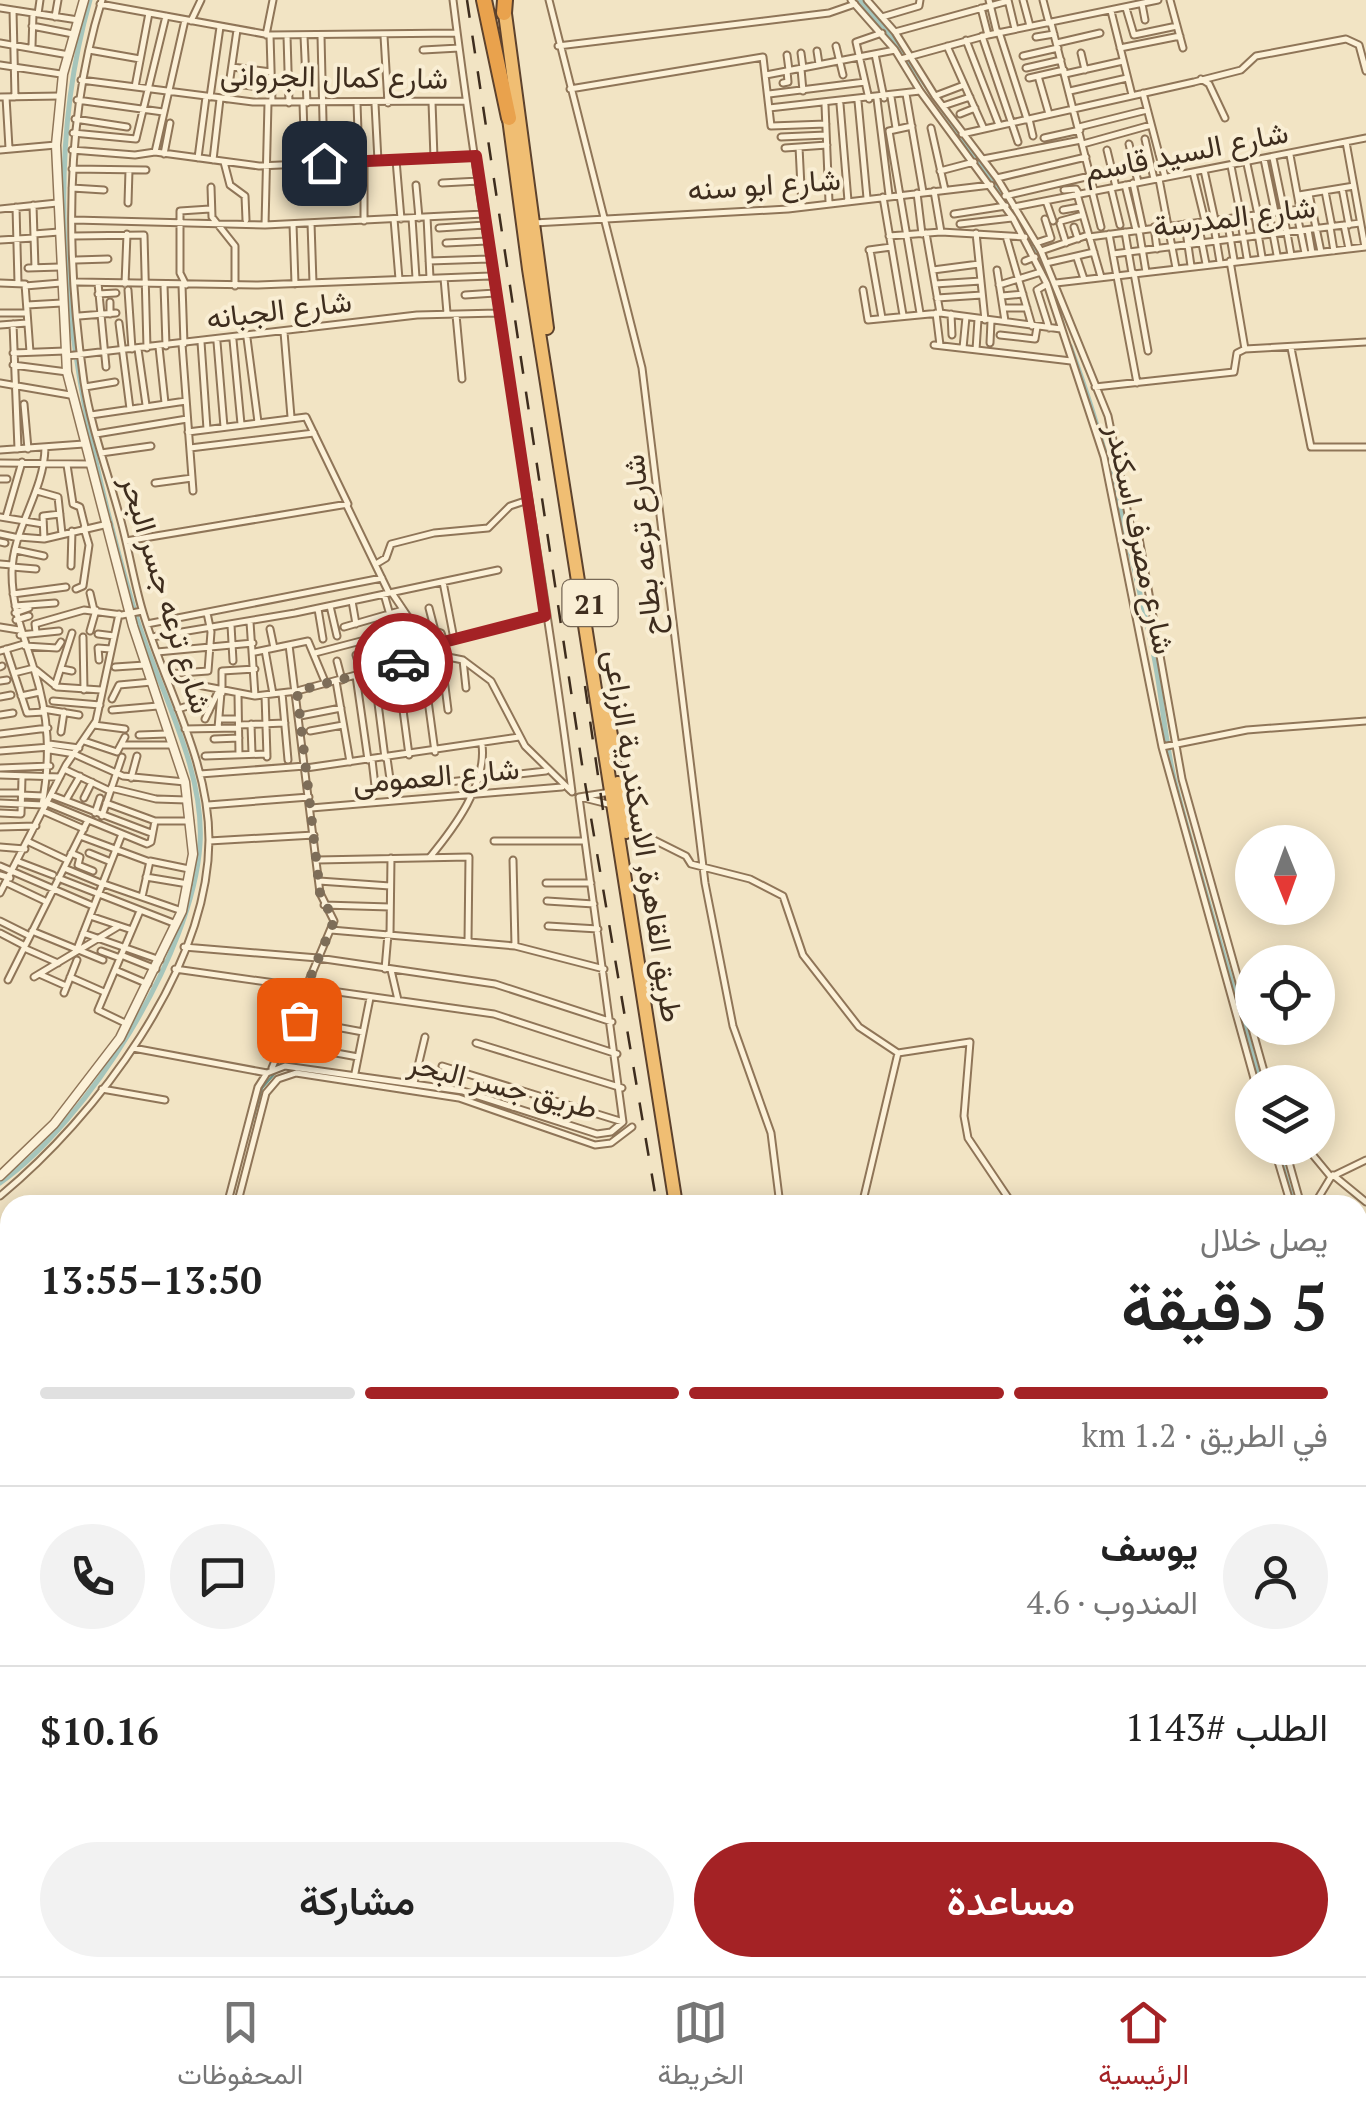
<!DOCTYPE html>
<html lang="ar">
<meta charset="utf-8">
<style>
:root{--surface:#fff;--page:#f2f2f2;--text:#222;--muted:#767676;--line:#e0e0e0;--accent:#a42225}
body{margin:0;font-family:"PT Serif",Vazirmatn,serif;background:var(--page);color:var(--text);direction:rtl;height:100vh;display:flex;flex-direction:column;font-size:38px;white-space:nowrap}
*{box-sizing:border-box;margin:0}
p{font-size:32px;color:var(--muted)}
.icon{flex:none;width:55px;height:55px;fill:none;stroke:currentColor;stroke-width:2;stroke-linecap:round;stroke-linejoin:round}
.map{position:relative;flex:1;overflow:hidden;direction:ltr}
.sheet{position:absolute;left:0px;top:1195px;width:1368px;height:782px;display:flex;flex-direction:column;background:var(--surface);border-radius:30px 30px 0 0;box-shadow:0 5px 25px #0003;direction:rtl}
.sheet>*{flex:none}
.needle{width:65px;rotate:179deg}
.controls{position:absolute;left:1235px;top:825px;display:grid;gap:20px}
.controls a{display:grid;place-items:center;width:100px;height:100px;border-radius:50%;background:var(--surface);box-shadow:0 5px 25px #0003;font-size:50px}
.pin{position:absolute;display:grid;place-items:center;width:85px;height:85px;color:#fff;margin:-42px;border-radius:20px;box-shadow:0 5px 15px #0006}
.courier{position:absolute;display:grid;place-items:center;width:100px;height:100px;margin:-50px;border:8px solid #a42225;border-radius:50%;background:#fff;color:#222;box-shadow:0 2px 12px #0007}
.head em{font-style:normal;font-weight:600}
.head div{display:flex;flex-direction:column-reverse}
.head{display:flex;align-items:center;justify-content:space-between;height:170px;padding:0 40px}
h1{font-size:65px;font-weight:600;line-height:75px}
.bar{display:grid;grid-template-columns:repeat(4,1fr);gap:15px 10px;align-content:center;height:120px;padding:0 40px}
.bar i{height:12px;border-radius:8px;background:var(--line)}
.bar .on{background:var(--accent)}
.bar p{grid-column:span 4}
.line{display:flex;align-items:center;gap:25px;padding:0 40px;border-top:2px solid var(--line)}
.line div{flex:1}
.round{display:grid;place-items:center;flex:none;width:105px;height:105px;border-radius:52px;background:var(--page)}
.primary-button{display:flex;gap:20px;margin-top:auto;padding:20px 40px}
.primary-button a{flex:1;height:115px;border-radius:60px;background:var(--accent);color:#fff;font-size:40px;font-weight:600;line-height:115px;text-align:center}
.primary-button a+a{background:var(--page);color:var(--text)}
.tabs{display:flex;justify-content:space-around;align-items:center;height:140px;border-top:2px solid var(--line);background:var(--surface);font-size:28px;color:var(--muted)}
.tabs a{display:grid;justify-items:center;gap:5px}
.tabs .on{color:var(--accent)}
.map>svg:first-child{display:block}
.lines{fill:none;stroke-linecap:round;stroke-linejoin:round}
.stream{stroke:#6c958a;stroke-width:2.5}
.canal{stroke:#a6c5bb;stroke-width:5}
.minor-casing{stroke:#8f7558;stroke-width:9}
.tertiary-casing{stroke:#8f7558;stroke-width:11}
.secondary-casing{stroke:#71553b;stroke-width:12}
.trunk-casing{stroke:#5d422d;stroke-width:16}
.motorway-casing{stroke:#5d422d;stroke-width:18}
.minor{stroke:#fcf1d8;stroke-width:5}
.tertiary{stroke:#fcf1d8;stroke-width:8}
.secondary{stroke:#fcf1d8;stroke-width:9}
.trunk{stroke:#f0be73;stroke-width:12}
.motorway{stroke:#e9a24d;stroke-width:14}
.rail{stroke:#3e2d1e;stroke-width:2.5;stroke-dasharray:18 18;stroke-linecap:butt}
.done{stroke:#7d6d58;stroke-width:10;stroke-dasharray:0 18}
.route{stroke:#a42225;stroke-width:12}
.labels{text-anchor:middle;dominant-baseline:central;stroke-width:8;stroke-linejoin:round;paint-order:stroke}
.shield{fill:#f9eed4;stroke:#766755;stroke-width:2.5}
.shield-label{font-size:28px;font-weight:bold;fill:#3e2d1e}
.street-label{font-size:30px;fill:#3e2d1e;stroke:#f9eed4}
</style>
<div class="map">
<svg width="1366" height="1976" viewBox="0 0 1366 1976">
<rect width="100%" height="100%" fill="#f2e4c4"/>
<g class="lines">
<path class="stream" d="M248 1136 262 1088 276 1072
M230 1205 238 1173
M70 1976 73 1968"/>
<path class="canal" d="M860 0 896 43 1018 217 1042 259 1063 326
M1070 346C1107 443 1129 545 1152 647 1162 691 1164 738 1175 782 1201 883 1233 982 1260 1082
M1277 1148 1294 1205
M0 1183C88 1121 193 953 200 844 205 766 156 685 135 612 78 417 33 199 90 0
M0 1457 10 1454
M505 1976 506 1968"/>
<g class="minor-casing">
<path id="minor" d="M453 0C486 265 538 527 572 792
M549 0 642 368 705 883 733 1026 771 1133 780 1205
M851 0 895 50 920 91 1013 218 1047 284 1104 457 1162 747 1255 1082
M867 0 895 32 935 96 997 178 1041 251 1108 416 1130 524 1139 538 1182 779 1267 1082
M989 0 997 33
M1008 0 1015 29
M1023 0 1030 26
M1043 0 1049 23
M1170 0 1183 48
M100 4 270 35 457 33
M1142 4 1145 20
M0 8 78 20
M981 8 988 35
M1126 8 1134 35 1177 26
M13 10 15 97
M1111 11 1132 95
M38 14 40 0
M55 17 58 0
M882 17 919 6 920 0
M191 21 201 0
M1051 23 1094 191
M32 26 73 34
M895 32 1008 1
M999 32 1027 119
M266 35 273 0
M270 35 272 102
M287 36 289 103
M304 36 307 103
M321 36 324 163
M384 36 388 103
M982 36 1018 142
M1036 37 1054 34
M966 40 999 125
M0 43 69 55
M1057 43 1100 33
M32 46 33 14
M558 46 829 13 855 4
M836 46 843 75
M947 46 984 129
M1120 48 1180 36
M89 50 140 59
M423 50 459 48
M817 51 819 64
M801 53 803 68
M1081 53 1085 70
M875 54 884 98
M787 55 789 70
M1023 56 1058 48
M901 59 988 35 1158 0
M0 65 61 74
M232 67 271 72
M1026 68 1061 60
M801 69 803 91
M1065 74 1123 61
M766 75 895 50
M1038 76 1049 114
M1029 78 1064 70
M1201 79 1209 84 1225 118
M81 80 253 102 466 101
M230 83 271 89
M783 83 788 82 787 71
M135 87 149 13
M570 89 763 57 771 126 826 124
M1070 91 1127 78
M1143 93 1165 177
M769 94 865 82
M906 94 923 192
M935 96 964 85
M0 97 60 96
M6 97 9 148
M210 97 220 27
M891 97 896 128
M227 99 237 30
M869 99 856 42 882 33
M877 99 889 195
M77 100 163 112
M858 101 867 198
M432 102 434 158
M303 103 305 164
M357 103 359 161
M375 104 378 161
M840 104 848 201
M825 105 829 202
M943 106 970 97
M769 108 920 91
M960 114 975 108
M75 119 127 127
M1029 119 1033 136
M912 126 889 131 920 313
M1079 127 1147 110
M931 128 945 190
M73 133 136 139 166 16
M962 134 1194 82 1241 70 1256 56 1346 39 1359 45 1366 71
M781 137 826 135
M1044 138 1080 130
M1145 139 1154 179
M1346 142 1365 247
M1083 144 1151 125
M1129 144 1138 182
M799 147 802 207
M785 148 827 145
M0 150 56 145
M72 150 135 155 155 152 259 166 476 156
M1107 150 1116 187
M155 152 185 20
M164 154 170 123
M198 158 206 97
M1273 158 1284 211
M983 159 1081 140
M1264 159 1275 212
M213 160 220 99
M396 160 401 219
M364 161V221
M224 162 230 185 245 196 246 220
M334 163 336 201
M1247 164 1258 215
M1231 166 1241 217
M72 169 146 170
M1204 170 1215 220
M940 171 974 162
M1193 172 1205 221
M997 178 1086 157
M1159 179 1176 268
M442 183 479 181
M1133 183 1143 229
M416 185 419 218
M1125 185 1136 230
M211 187 212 217 235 246V286
M72 188 104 190
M1111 188 1120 225
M1342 188 1349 225
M1064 190 1076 189 1079 194
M934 191 941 232
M1092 191 1101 227
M1325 191 1332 227
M917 193 922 234
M1077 194 1101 277
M1309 194 1321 252
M1299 195 1354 186
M1005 196 1090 176
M883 197 903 315
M1046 201 1053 221
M128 203 129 170
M33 205 35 268
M16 207 18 283
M1014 207 1366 138
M0 209 57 203
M1063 210 1080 207
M1296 210 1305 253
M1283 211 1291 255
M1269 213 1277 255
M954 214 1006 206
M1255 216 1262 257
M427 217 430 278
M1240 217 1247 258
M412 218 416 278
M394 219 399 279
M1227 219 1234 260
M74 220 265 225 484 214
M1061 221 1083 215
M1213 221 1220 262
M311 223 313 283
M534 223 788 209 991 185
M1198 223 1206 264
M293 224 295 284
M960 224 1012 218
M1060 224 1066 243
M1185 224 1191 266
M265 225 268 103
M1344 225 1349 249
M1074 227 1078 239
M1154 227 1157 249
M1330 227 1334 251
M439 228 485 225
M1139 230 1146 272
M1308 230 1312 253
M1125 232 1132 273
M926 233 940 313
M976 233 985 320
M34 234 59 232
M1109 234 1137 383
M74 236 144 235 147 348
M889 236 941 232 1025 237
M1006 236 1032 326
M1089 237 1300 209 1290 155
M0 240 34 238
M446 243 487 241
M1036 243 1051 238 1045 219
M869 250 891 247
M870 250 882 318
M1041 251 1088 235
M1113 254 1360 223
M1077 258 1084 279
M76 260 108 259
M429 261 489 259
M1025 261 1035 257
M1230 261 1245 349
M1046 263 1094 252
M28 268 60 267
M933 270 979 264
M997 270 1005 321
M1134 273 1148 351
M444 278 447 313
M77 282 258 285 490 276
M0 283 25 284 30 352
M98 283 106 367
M1056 283 1366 247
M125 284 127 234
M935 284 981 281
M1047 284 1037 290 1049 328
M164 285 166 346
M182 285 184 344
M186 285 180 273V211L210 209
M999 285 1041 272
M25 286 61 283
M128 290 132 349
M863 290 868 320 940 313 1061 329
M98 294 116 293
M465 295 495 293
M1002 296 1023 294
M937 298 982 295
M110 302V314
M27 305 62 303
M1003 308H1027
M0 313H27
M936 313 940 345
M951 314 952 335
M456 315 462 379
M79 316 116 313
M119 323 130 409
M13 324 18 449
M0 325 27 323
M284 332 291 417
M1000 335 1035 339 1037 327
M247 338 258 422
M233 340 241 424
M201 342 207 429
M217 342 224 427
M990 343 991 321
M182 344 193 491
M934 345 1071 361
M159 347 165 403
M963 348 966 317
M1291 348 1311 447H1366
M138 349 146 405
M976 350 978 319
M13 353 65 351
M66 356 417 315 498 313
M13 365 67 372
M0 383 70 395
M85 387 115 382
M1095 387 1234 372 1237 353 1245 349 1366 342
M24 404 28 449
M91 415 186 401
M96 434 187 419
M190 448 314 433
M0 450 84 444
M101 453 151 446
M0 463 90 464
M67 465 73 504 80 507 85 527
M0 479H7
M155 483 192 478
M37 491 58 497 62 534
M347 506 389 593
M0 517 43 524
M6 517 22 462
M0 534 19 538
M19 537 44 539 108 524
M44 539 43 516 60 514
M126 541 348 504 306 417 188 432
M0 542 5 543
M16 550 44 556
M0 564 12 565
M376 564 386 558 391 544 434 533 488 528 510 506 528 500
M71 566 72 531
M12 567 36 569
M443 582 454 639
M76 589 83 586 89 545 84 528
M90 593 94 610
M392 593 433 654
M13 594 66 587
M384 594 390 615
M352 601 356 624
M15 606 55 603
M330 606 337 636
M429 608 435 631 441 633 444 642
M318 609 323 639
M15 613 29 608
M380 618 397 665 409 755
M16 620 29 616
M250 622 255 696
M147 624 382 578
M402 624 415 658
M231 625 233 661
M0 627 19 630
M344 627 403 610
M270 629 274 648
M90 631 96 610
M36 632 35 624 84 610 122 615 142 611
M98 634 114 636
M20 635 59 631
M83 637 84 690
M152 637 295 613 498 570
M25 646 57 648 61 642
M428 646 545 617
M6 649 27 713 44 712
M265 650 273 694
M0 651 24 644
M157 652 253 643
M255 652 308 641 326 684
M372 652 378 670
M315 653 384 635
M356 655 362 675
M441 655 448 710
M422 656 435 752
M99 660 98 648 111 649
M463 660 466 688
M337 661 342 680
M0 667 2 666
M115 667 145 665
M62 669 72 671
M36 670 57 687 101 690
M374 672 385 758
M14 673 34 668
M166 674 208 671 211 632 207 613
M356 676 368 760
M167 679 255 696 297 691 433 654 463 660 491 681 525 746 571 791
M0 681 7 680
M336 681 350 762
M55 686 72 633
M222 693V671L255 669
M282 693 288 760
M238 695 239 755
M265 695 267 757
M21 696 40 692
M0 697 11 695
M112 699 119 685 152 682
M53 701 100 705
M43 709 79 715
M178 709 194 704 209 711
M112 710 158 706
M0 715 13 713
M300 716 341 708
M205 719 218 692
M219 719H238
M251 724 252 754
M94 725 125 729
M239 725 285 723
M218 728 221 693
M185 729 237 728
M310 731 343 725
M61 732 64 712
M0 734 48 728
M139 735 167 734
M214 739 239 738
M84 741 117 752 125 737
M49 744 79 748
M122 745H171
M1162 747 1247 730 1366 721
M50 750 75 754
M0 751 50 747
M74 754 123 776 185 782
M205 756 267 754
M387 758 391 786
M372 760 375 786
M0 768 50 766
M306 768 519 737
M64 769 110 791
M200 774 305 766
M0 775 60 777
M131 778 137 756
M414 786 546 771
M111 788 156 799 187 800
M0 793H21
M21 795 43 796
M51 795 151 833
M579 797 611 792
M580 797 612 805
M84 798 92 782
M66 800 80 776
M0 803 43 805
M47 803 147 844 151 842 155 821
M106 803 155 821H190
M42 805C51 757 49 716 34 669 24 636 12 609 12 573 12 529 44 493 45 448
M208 805 309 797
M311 808 562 787
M43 811 84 829
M0 813 21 814 22 777
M95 813 100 798
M102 816 122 757
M0 827 36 826
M628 827 686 856 691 864 750 879 783 896 803 955 859 1027 898 1053
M80 836 150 862
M209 841 314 835
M494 841H584
M29 842 67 860
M0 847 25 849
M71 853 80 857 78 865 93 871
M89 853 111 862
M430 857C454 828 487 784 482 745
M317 860 469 857 468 941
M513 860 515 946
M19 862 53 875
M0 866 93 906
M64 868 103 884
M0 875 10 878
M146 877 188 884
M58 878 176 924
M319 881 390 886
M7 883 47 902
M546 883H591
M104 884 182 911
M0 893 66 765 96 721 119 614
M142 897 150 861 189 869
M547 901 594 904
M324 905 390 907
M90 916 132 930
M0 921 30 936
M548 926 598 929
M331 930 515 946 604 969
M32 931 103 960
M0 933 25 946
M83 933 160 960
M390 934 391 858
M184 947 318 958 495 984 612 1022
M24 948 58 963
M77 949 122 834
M101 951 120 958
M121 955 156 969
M175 969 494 1014 617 1054
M385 969 388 934
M115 970 148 984
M391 970 398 1000
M39 974 66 986
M34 977 119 926
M70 977 104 992
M8 980 88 820
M64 993 77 960
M293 1019 363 1032
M127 1024 98 1010 140 911
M476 1043 622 1088
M303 1047 358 1057
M133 1048 267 1073
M898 1053 970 1042 964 1116 968 1138 1013 1205
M442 1066 623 1122
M272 1068 334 921 320 893 289 645
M355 1073 370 998
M414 1083 425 1037
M102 1089 165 1100
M1274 1148 1291 1205
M1285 1148 1301 1205
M1307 1148 1331 1177
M1333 1175 1366 1202
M0 1196C96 1117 208 970 209 840 209 759 164 686 142 609 133 578 128 545 119 514 107 470 91 427 84 382 66 256 64 122 102 0
M227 1205 258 1087 267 1073 285 1066 463 1091 597 1134 611 1132 623 1122 579 797
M237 1205 266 1093 278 1079 296 1073 459 1098 595 1145 611 1143 632 1127
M862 1205 898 1053
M1314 1205 1331 1177 1366 1160
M1358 1384 1366 1388
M1358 1398 1366 1426
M1358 1431 1366 1457
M0 1451 10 1448
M1358 1461 1366 1467
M1358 1511 1366 1498
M0 1544 10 1560
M0 1660 10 1613
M0 1672 10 1676
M1358 1672 1366 1681
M0 1718 10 1720
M1358 1748 1366 1714
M0 1799 10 1803
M1358 1817 1366 1819
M0 1819 10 1822
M0 1839 10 1842
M1358 1933 1366 1898
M278 1968 312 1974
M384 1968V1976
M398 1968 399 1976
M415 1968 417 1976
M521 1968 587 1976
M681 1968 727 1976
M901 1968 907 1976
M908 1968 914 1976
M997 1968 1007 1976
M1216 1968 1260 1976
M1331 1968 1341 1971
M430 1969 439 1968
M0 1970 32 1976
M67 1976 70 1968
M77 1976 79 1968
M136 1976 139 1968
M187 1976 190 1968
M210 1976 211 1974
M228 1976 231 1968
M341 1976V1968
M353 1976 354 1968
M475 1976 502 1972
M594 1976 595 1968
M607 1976 609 1968
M658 1976 659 1968
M749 1976V1968
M948 1976 950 1968
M1014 1976 1017 1968
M1035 1976 1038 1968
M1128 1976 1130 1968
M1166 1976 1169 1968
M1201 1976 1204 1968
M1273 1976 1276 1968
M1305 1976 1307 1968"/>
</g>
<g class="tertiary-casing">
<path id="tertiary" d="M0 1176 54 1124 120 1038 182 911 193 854 185 782 133 626 67 372 56 145 63 74 84 0
M0 1481 10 1475
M512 1976 514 1968"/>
</g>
<g class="secondary-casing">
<path id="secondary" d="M760 1968 761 1976"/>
</g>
<g class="trunk-casing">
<path id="trunk" d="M504 6 547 328
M508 111 529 269 676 1205
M607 713 615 758
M618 783 626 832
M803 1968 805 1976
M870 1968 872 1976
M881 1968 883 1976"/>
</g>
<g class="motorway-casing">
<path id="motorway" d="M484 0 509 118
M504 13 505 0"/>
</g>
<use href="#minor" class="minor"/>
<use href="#tertiary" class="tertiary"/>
<use href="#secondary" class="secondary"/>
<use href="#trunk" class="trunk"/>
<use href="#motorway" class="motorway"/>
<path class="rail" d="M467 0 583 771 657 1205
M585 686 603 810
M777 1968 778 1976"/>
</g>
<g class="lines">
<path class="done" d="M299 1020 293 1019 334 921 320 893 297 691 403 663"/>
<path class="route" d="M324 163 476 156 545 616 428 646 433 654 403 663"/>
</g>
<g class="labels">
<rect class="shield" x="562.5" y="580" width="55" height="46" rx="8"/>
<g class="shield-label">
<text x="590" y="603">21</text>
</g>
<g class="street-label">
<text transform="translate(334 76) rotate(1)">شارع كمال الجروانى</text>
<text transform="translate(1186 151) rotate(-11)">شارع السيد قاسم</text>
<text transform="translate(764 184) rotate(-4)">شارع ابو سنه</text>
<text transform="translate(1234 216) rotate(-7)">شارع المدرسة</text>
<text transform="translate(279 309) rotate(-7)">شارع الجبانه</text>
<text transform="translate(1141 539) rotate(78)">شارع مصرف اسكندر</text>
<text transform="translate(642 545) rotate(-96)">شارع ترعه بطاح</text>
<text transform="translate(167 594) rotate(73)">شارع ترعه جسر البحر</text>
<text transform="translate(436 775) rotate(-5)">شارع العمومى</text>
<text transform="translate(644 836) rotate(81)">طريق القاهرة, الاسكندرية الزراعى</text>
<text transform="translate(503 1085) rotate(14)">طريق جسر البحر</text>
</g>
</g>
</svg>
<div class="controls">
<a><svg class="needle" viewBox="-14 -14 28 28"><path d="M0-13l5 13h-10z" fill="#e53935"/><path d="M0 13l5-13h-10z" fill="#767676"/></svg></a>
<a><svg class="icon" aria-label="locate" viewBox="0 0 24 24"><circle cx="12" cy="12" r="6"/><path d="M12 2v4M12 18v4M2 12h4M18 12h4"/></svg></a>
<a><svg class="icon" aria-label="layers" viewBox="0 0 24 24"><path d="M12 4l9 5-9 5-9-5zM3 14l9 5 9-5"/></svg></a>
</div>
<div class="pin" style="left:299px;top:1020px;background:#ea580c"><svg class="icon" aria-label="bag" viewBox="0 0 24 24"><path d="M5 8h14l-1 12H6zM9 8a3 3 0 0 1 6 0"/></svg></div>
<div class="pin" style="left:324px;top:163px;background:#1f2937"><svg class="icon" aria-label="home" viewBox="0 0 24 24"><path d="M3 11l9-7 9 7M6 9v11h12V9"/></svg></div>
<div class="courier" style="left:403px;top:663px"><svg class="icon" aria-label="car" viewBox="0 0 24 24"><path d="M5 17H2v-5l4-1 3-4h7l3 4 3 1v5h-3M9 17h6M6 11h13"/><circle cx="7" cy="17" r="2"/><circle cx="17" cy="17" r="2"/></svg></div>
<section class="sheet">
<div class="head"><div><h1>5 دقيقة</h1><p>يصل خلال</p></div><em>13:50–13:55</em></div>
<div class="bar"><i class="on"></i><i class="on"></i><i class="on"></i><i></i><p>في الطريق · 1.2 km</p></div>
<div class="line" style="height:180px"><a class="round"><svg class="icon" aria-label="person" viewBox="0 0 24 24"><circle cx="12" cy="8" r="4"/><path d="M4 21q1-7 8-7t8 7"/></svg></a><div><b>يوسف</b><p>المندوب · 4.6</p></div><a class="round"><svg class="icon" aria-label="chat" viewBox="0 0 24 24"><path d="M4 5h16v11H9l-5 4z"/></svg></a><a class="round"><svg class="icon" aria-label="phone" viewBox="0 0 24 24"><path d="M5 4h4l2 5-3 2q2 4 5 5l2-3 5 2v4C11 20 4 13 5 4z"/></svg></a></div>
<div class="line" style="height:130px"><div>الطلب #1143</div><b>$10.16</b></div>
<div class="primary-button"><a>مساعدة</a><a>مشاركة</a></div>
</section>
</div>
<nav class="tabs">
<a class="on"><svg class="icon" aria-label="home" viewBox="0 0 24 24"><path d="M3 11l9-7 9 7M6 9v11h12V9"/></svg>الرئيسية</a>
<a><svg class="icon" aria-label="map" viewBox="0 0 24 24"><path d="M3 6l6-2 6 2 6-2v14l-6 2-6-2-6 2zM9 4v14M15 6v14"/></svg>الخريطة</a>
<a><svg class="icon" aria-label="saved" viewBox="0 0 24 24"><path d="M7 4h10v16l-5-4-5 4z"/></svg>المحفوظات</a>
</nav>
